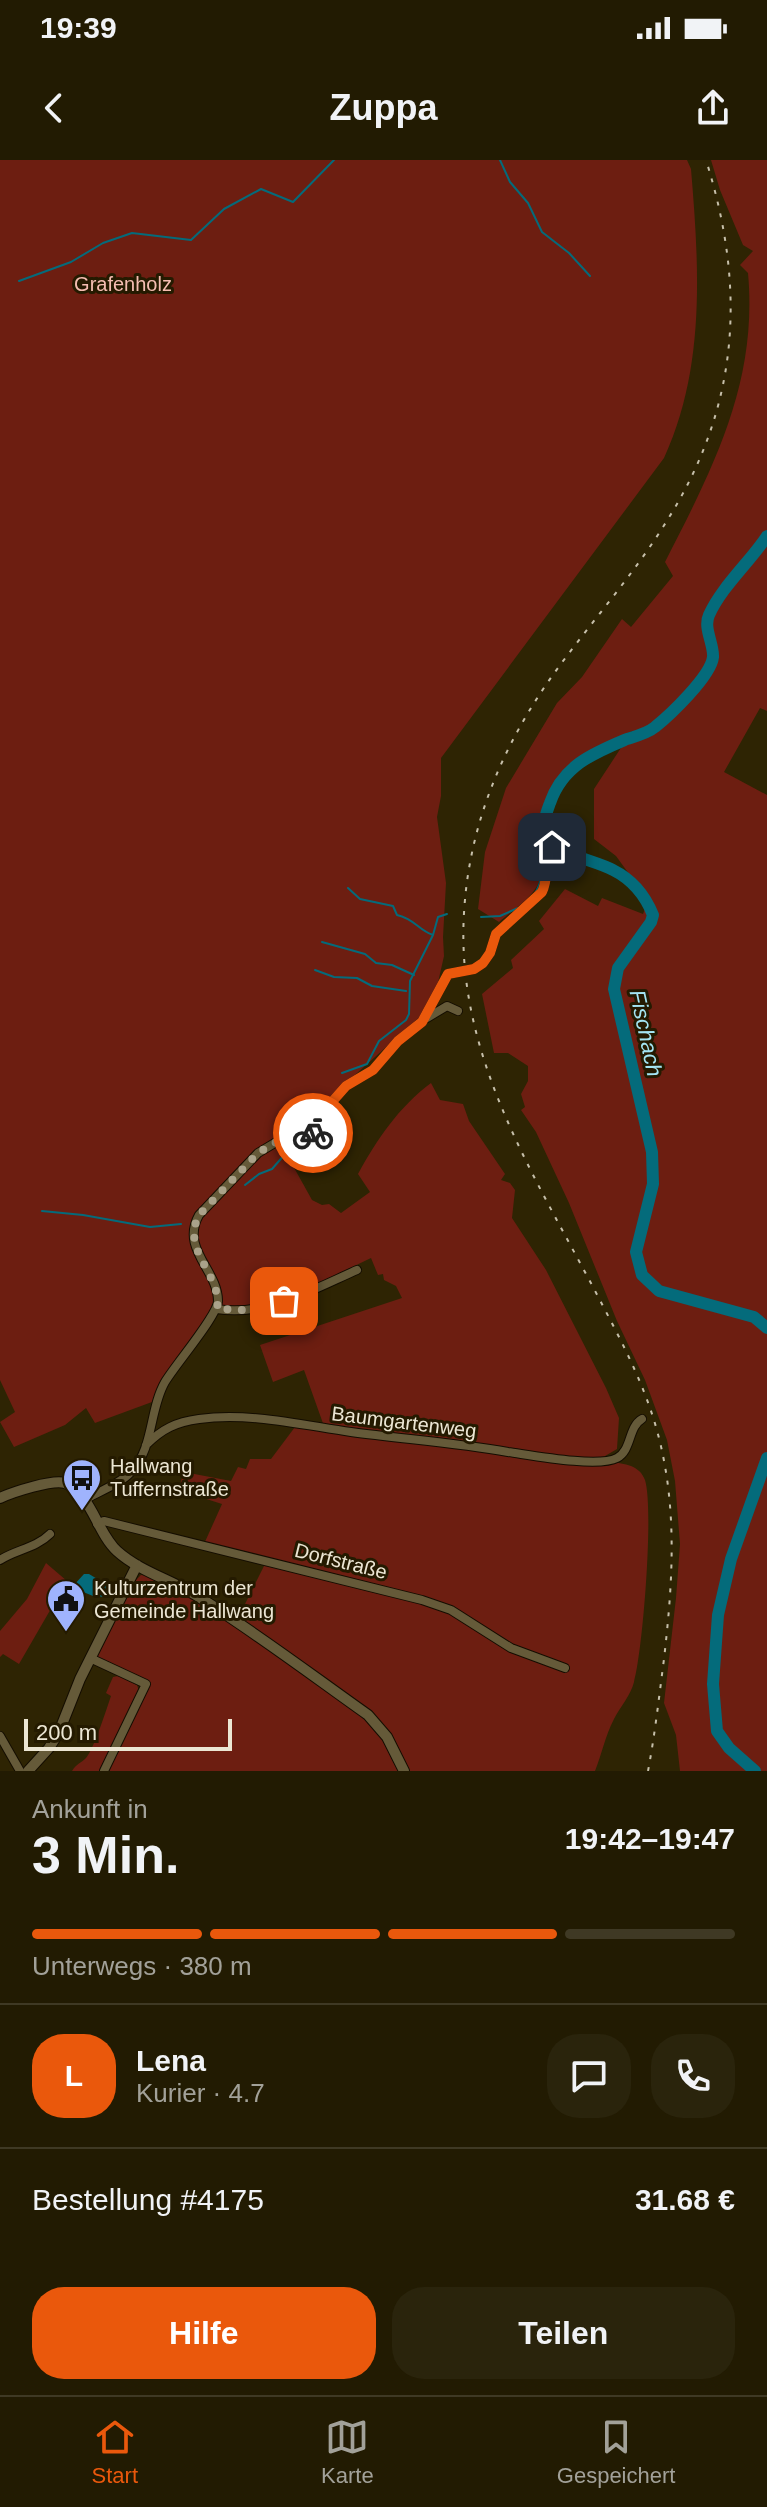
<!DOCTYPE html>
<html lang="de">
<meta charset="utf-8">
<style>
:root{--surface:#221b02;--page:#2a240c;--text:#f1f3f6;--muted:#a2a199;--line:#3f3924;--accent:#ea580c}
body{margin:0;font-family:Helvetica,sans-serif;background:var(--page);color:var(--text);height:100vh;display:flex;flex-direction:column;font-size:30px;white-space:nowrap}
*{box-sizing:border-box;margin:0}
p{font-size:26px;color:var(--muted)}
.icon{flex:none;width:44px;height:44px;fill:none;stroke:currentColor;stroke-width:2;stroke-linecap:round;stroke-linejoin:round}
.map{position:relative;height:1611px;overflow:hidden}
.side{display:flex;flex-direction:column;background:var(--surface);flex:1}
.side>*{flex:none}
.scale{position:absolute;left:24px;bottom:20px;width:208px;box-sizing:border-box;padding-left:8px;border:4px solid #ece6d3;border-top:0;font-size:22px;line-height:28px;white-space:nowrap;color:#ece6d3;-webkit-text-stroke:6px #241a00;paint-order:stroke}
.pin{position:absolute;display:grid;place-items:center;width:68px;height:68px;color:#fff;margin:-34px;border-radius:16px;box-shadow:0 4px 12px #0006}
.courier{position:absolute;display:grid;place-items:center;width:80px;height:80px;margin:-40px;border:6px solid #ea580c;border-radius:50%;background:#fff;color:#222;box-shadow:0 2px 10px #0007}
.overview em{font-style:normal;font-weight:700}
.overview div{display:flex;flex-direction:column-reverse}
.overview{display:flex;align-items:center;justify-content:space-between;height:136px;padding:0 32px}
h1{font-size:52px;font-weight:700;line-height:60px}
.bar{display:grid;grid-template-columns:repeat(4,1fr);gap:12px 8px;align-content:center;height:96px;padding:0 32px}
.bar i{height:10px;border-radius:6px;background:var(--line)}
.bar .on{background:var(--accent)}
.bar p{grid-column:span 4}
.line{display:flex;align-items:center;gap:20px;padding:0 32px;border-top:2px solid var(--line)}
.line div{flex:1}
.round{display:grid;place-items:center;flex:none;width:84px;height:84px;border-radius:32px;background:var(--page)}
.primary-button{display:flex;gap:16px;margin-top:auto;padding:16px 32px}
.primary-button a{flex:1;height:92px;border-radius:32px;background:var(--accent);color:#fff;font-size:32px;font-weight:700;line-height:92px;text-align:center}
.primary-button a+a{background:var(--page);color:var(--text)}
.status{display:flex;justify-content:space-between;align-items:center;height:56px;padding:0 40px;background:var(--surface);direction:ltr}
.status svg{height:22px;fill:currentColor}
header{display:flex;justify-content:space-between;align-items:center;height:104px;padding:0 32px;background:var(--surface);font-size:36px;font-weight:700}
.menu{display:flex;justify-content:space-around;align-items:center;height:112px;border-top:2px solid var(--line);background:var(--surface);font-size:22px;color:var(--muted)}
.menu a{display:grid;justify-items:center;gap:4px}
.menu .on{color:var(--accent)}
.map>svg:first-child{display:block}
.green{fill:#6d1e11}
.water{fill:#046b7b}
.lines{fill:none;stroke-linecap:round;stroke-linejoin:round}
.stream{stroke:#046b7b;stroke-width:2}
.river{stroke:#046b7b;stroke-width:12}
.minor-casing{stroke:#140d00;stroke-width:10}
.tertiary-casing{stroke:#140d00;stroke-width:12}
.minor{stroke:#655a39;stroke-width:8}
.tertiary{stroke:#655a39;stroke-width:10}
.rail{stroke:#c7c0ab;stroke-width:2;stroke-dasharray:4 8;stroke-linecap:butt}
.done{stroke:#aaa28a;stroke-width:8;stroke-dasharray:0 14.4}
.route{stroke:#ea580c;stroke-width:10}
.labels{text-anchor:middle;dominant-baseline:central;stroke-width:6;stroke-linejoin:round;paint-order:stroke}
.park-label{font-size:20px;fill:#f5bdb1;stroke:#241a00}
.street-label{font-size:20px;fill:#ece6d3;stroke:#241a00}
.poi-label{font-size:20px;fill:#ece6d3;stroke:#241a00;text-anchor:start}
.water-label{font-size:22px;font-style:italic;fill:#a4e5f3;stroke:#241a00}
</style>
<div class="status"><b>19:39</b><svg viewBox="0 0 49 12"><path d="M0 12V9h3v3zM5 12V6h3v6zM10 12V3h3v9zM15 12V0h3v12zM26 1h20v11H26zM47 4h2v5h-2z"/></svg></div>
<header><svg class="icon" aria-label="back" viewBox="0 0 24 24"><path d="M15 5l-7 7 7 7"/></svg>Zuppa<svg class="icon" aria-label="share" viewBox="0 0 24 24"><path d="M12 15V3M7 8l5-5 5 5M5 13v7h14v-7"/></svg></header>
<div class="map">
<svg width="767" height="1611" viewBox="0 0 767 1611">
<rect width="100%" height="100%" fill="#2e2403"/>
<path class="green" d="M0 0H687L691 9C699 105 706 207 664 298L441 598V636L437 657 446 723 443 777 444 796 437 827 422 855 328 939 313 969 288 979 287 995 312 1040 322 1045 329 1044 341 1053 370 1032 358 1014C377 979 399 947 431 923L440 940 463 944 469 961 505 1014 501 1020 510 1023 515 1030 512 1058 546 1110 606 1228 619 1258 617 1289 605 1296 603 1303C618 1302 639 1303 645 1320 654 1348 643 1491 634 1522 631 1535 620 1547 614 1559 605 1576 602 1594 595 1611H109L151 1523 96 1497 133 1423 141 1415C166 1415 213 1450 235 1464L267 1400 204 1384 222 1344 178 1330 184 1312 231 1321 238 1307 246 1309 250 1299H271L295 1267 325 1269 304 1210 273 1222 260 1185 402 1138 396 1126 384 1120 383 1114 378 1115 371 1098 296 1134 209 1154 176 1198 152 1242 95 1263 86 1248 65 1265 14 1287 0 1262 15 1252 0 1220Z
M711 0H767V551L760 548 724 612 767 635V1611H680L676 1575 664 1543 676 1438 680 1384 675 1321 667 1280 645 1220 617 1161 569 1043 536 972 521 950 525 947 521 934 528 921V906L508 893H494L482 834 513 808 511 800 544 769 539 761 565 729 598 746 602 738 643 754 648 740 616 696 594 679V629L632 571C591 593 548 616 540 666 537 680 543 711 539 722 533 738 511 751 499 762L478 749 485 692 506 628 557 543 582 517 622 459 631 467 673 416 665 402C713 308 758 223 748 113L740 105 753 91 743 85 720 30Z
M46 1403 67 1421 19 1504 3 1494 0 1497V1471L27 1439Z
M118 1516 137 1525 139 1531 101 1611H72C76 1604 81 1603 86 1598 93 1591 107 1548 111 1536L106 1533 113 1517Z"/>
<path class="water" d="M84 1414H89L109 1426 105 1437 93 1436 76 1429 74 1425Z"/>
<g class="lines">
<path class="stream" d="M500 0 510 22 528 43 542 72 569 93 590 116
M19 121 71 102 103 83 132 73 191 80 224 49 261 29 293 42 334 0
M348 728 360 739 393 746 397 755C415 759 418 770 433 775
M535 733C549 712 535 688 544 666
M481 757 500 756 518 748
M322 782 365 794 376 803 392 805 414 815
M315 810 334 817 357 818 372 826 406 831
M342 913 367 904 379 881 406 860 409 854 410 821 433 775 438 757 447 754
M245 1025 259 1014 272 1009 293 985 304 977
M42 1051 83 1055 150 1067 181 1064"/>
<path class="river" d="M767 376C750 402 722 426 709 455 703 468 714 484 713 497 711 516 670 555 655 567 648 573 637 576 627 579 594 593 563 605 550 643 547 651 542 663 546 672 556 696 593 699 613 710 633 720 645 735 653 755L651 762 618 808 614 829 652 992 653 1024 636 1092 642 1115 659 1131 754 1157 767 1168
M755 1611 729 1588 717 1571 713 1524 718 1455 731 1399 767 1298"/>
<g class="minor-casing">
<path id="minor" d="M427 858 447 846 458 851
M217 1149C265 1157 314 1129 357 1110
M146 1285C162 1269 176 1262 199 1259 249 1252 302 1265 351 1272 403 1279 456 1283 508 1292 530 1295 598 1308 617 1298 632 1290 628 1267 642 1259
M84 1340C98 1332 120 1324 131 1312 154 1288 149 1250 165 1222 175 1205 218 1155 218 1141 218 1110 180 1089 199 1055L258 993 283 978 314 973 331 943 346 926 373 910 398 881 422 862 448 814 474 809 483 803 490 793 496 774 542 732C552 709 541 699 560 677
M97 1364 104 1361 422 1440 451 1450 511 1488 565 1508
M0 1400C15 1390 36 1388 50 1374
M90 1498 146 1524 104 1611
M0 1576 20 1611"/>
</g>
<g class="tertiary-casing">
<path id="tertiary" d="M0 1338C13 1332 53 1319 65 1323 91 1333 97 1373 117 1391 140 1412 175 1421 202 1439 259 1475 313 1516 368 1555L387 1577 404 1611
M28 1611 49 1588 59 1572 80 1519 137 1405"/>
</g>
<use href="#minor" class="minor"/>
<use href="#tertiary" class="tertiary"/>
<path class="rail" d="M648 1611C655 1574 659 1537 664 1499 673 1420 678 1344 656 1267 644 1225 624 1186 604 1148 539 1022 455 900 464 753 469 664 503 584 555 512 592 461 635 413 668 359 740 244 746 127 706 0"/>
</g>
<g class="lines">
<path class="done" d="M284 1141 245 1150 217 1149C223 1115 180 1091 199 1055L258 993 283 978 313 973"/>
<path class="route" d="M313 973 331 943 346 926 373 910 398 881 422 862 448 814 474 809 483 803 490 793 496 774 542 732C549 717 545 701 552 687"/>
</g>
<defs>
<g id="bus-pin" transform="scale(2)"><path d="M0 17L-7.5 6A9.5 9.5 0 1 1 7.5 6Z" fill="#9fb3fd" stroke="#241a00"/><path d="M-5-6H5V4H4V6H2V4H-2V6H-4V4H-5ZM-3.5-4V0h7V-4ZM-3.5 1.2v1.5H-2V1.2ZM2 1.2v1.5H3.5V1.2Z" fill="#111"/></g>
<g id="civic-pin" transform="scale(2)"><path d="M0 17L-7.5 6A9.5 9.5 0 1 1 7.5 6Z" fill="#9fb3fd" stroke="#241a00"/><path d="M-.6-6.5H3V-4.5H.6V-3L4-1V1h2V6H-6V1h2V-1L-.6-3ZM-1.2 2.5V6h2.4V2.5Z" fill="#111"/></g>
</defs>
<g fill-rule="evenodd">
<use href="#bus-pin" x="82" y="1318"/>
<use href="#civic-pin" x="66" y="1439"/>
</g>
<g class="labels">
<g class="park-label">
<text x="123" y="124">Grafenholz</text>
</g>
<g class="street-label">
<text transform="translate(404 1262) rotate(7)">Baumgartenweg</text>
<text transform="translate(341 1401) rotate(14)">Dorfstraße</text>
</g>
<g class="poi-label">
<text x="110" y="1306">Hallwang<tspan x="110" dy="23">Tuffernstraße</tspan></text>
<text x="94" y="1428">Kulturzentrum der<tspan x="94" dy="23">Gemeinde Hallwang</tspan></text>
</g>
<g class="water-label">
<text transform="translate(646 873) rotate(78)">Fischach</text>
</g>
</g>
</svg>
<div class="scale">200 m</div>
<div class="pin" style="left:284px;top:1141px;background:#ea580c"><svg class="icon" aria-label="bag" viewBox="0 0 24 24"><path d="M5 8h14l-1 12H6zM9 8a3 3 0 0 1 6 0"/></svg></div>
<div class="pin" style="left:552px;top:687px;background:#1f2937"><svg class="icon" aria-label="home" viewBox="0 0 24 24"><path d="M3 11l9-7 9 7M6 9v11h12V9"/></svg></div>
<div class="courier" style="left:313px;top:973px"><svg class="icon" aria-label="bike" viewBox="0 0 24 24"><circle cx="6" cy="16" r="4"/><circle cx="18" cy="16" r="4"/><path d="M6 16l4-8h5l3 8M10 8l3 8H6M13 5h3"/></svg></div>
</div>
<section class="side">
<div class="overview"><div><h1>3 Min.</h1><p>Ankunft in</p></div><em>19:42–19:47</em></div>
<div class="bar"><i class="on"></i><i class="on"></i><i class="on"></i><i></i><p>Unterwegs · 380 m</p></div>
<div class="line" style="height:144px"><b class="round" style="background:var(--accent);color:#fff">L</b><div><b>Lena</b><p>Kurier · 4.7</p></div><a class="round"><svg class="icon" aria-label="chat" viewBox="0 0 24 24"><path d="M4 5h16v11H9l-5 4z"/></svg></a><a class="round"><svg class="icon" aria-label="phone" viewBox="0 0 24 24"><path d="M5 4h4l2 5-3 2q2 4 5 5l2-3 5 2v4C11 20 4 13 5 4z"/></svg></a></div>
<div class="line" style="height:104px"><div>Bestellung #4175</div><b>31.68 €</b></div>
<div class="primary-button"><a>Hilfe</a><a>Teilen</a></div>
</section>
<nav class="menu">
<a class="on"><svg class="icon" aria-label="home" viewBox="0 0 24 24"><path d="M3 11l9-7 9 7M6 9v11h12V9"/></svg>Start</a>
<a><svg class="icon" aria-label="map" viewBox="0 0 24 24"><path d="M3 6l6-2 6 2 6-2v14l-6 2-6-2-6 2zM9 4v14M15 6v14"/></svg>Karte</a>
<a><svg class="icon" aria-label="saved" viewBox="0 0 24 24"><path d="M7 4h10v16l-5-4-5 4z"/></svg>Gespeichert</a>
</nav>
